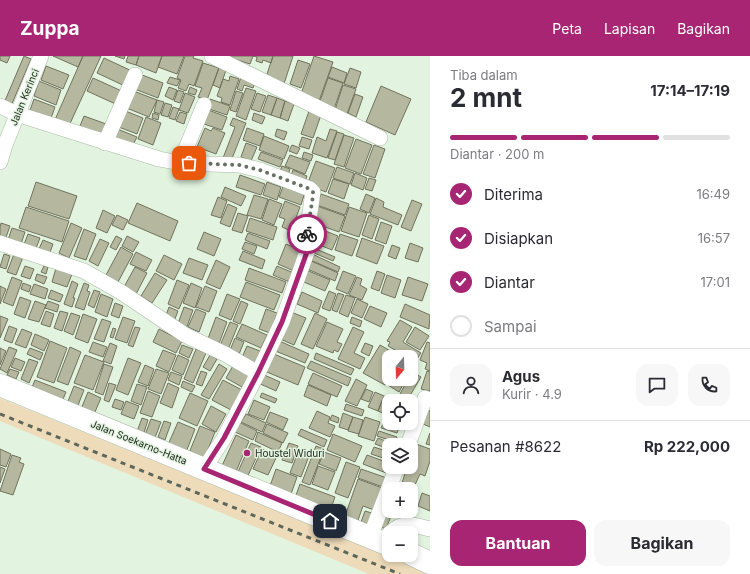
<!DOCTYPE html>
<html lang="id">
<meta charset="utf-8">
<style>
:root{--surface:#fff;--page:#f7f7f7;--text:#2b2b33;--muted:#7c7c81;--line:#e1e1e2;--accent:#a72572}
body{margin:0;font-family:Inter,sans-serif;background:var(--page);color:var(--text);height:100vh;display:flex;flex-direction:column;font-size:15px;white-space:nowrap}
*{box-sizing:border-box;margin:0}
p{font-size:13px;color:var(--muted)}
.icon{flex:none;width:22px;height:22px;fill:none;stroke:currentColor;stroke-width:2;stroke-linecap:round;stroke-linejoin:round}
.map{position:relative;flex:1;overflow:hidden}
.side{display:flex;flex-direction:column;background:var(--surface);width:320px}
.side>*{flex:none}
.needle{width:26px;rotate:199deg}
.tools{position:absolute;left:382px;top:294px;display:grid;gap:8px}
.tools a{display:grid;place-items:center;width:36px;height:36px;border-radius:8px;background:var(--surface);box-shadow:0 2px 6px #0003;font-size:20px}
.pin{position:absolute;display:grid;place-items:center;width:34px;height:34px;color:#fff;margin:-17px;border-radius:8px;box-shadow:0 2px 6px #0006}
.courier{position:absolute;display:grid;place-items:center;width:40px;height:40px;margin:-20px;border:3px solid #a72572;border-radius:50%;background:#fff;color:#222;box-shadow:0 1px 5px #0007}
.summary em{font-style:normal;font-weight:700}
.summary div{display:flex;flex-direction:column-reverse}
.summary{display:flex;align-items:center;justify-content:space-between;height:68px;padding:0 20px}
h1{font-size:26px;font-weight:700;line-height:30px}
.bar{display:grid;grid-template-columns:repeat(4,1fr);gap:6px 4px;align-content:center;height:48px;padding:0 20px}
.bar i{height:5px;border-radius:3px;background:var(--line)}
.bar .current{background:var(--accent)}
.bar p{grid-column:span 4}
.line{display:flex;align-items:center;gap:10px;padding:0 20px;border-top:1px solid var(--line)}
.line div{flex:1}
.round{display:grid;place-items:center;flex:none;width:42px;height:42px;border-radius:12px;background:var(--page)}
ol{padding:0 20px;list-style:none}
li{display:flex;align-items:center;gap:12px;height:44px}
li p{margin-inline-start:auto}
li .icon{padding:4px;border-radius:50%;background:var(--accent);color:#fff;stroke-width:4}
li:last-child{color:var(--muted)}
li i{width:22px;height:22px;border:2px solid var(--line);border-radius:50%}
.primary-button{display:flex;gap:8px;margin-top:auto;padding:8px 20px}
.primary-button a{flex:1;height:46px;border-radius:12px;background:var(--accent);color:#fff;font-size:16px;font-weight:700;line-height:46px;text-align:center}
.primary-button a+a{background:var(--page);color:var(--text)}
header{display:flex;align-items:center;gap:24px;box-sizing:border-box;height:56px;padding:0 20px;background:var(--accent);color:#fff}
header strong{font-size:19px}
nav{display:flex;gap:22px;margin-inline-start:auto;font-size:14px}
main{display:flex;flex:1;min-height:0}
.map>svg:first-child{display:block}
.green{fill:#eedbba}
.building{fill:#b5b79f;stroke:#71735d}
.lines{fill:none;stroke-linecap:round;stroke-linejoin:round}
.minor-casing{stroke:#aabba7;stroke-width:16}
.highway-casing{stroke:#aabba7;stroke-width:23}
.minor{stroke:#fff;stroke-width:15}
.highway{stroke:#fff;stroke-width:22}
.rail{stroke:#5d675b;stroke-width:3;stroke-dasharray:5 5;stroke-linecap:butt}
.done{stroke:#667164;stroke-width:4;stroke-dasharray:0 7.2}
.route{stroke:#a72572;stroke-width:5}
.poi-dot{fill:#a72572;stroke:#e2f4df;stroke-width:1.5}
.labels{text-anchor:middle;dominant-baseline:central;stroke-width:3;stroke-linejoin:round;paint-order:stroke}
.street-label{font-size:10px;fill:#232a22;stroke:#e2f4df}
.poi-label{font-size:10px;fill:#232a22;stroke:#e2f4df;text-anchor:start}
</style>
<header>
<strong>Zuppa</strong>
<nav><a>Peta</a><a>Lapisan</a><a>Bagikan</a></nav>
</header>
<main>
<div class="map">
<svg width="430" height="518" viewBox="0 0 430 518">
<rect width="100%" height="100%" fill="#e2f4df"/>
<path class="green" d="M0 342 430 517V518H369L0 365Z"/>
<path class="building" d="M0 0H10L7 7 0 4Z
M24 0 31 3 11 50 4 47Z
M53 0H83L78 11Z
M83 0H101L68 72 54 66Z
M115 0H125L124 3Z
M128 0H139L136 9 126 6Z
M139 0H162L156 17 136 9Z
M162 0H184L177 18 158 11Z
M185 0H194L193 2 203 5 194 30 189 28 186 35 178 32 181 24 177 22Z
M231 0H253L250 8 231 2Z
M253 0H273L271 7 263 4 262 7 256 5 257 1Z
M273 0H293L283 31 265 24Z
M314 0 333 6 318 48 300 41Z
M104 2 134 16 127 31 97 17Z
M298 4 310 8 301 32 290 28Z
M203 7 219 12 207 44 198 41 202 32 195 30Z
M46 10 69 19 63 33 41 24Z
M219 11 226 14 220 32 213 29Z
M332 11 347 17 344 27 328 21Z
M350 12 361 16 356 32 344 28Z
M137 17 163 27 158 42 132 32Z
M230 20 239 23 230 49 221 46 222 42 217 40 223 23 229 25Z
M170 21 180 24 177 30 167 27Z
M241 21 255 26 253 32 244 29 242 35 237 33Z
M93 22 126 37 120 50 87 35Z
M328 22 343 27 334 53 319 48Z
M39 25 61 34 56 49 34 40Z
M343 29 356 33 346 61 334 57Z
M381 30 411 43 395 79 366 66Z
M169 31 177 34 173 44 165 40Z
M190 31 197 34 195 39 188 37Z
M246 32 256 35 246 64 236 60Z
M131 34 157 44 149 61 124 51Z
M178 34 184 36 180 47 174 45Z
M236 35 243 37 236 56 230 54Z
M185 37 195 41 188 57 179 54Z
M257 37 266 40 260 56 251 53Z
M355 38 363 41 356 61 348 57Z
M268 39 277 42 271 59 262 56Z
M277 42 285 45 280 62 271 59Z
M34 43 55 51 50 65 29 57Z
M210 43 230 50 227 59 206 52Z
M157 44 164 46 160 58 154 56Z
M285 45 294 48 288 65 280 62Z
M165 47 172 49 168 61 161 59Z
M173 51 179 53 175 64 169 62Z
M203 52 227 61 222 74 198 66Z
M123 54 143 62 137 78 116 70Z
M309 55 321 59 313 82 301 78Z
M180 56 187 58 184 68 176 65Z
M153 57 159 59 158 64 152 62Z
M254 57 265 61 262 68 252 64Z
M84 60 109 69 103 85 78 75Z
M146 61 161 67 153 89 138 83Z
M233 62 246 67 231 105 223 102 235 71 230 69Z
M115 72 137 81 133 89 112 81Z
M205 72 211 75 213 72 225 77 216 98 197 91Z
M247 72 264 78 260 90 243 84Z
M277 73 287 76 284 84 275 80Z
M330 73 337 75 327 102 312 97 317 81 326 85Z
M337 76 344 78 335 104 328 102Z
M344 79 354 82 344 111 334 108Z
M264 80 289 90 284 103 259 94Z
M302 81 312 84 309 93 299 90Z
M356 83 372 89 361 118 345 112Z
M246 87 257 91 251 105 241 101Z
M292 89 300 92 297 98 289 95Z
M374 89 385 93 375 122 363 118Z
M261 96 283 104 280 111 258 103Z
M304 96 313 99 311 105 302 102Z
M290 99 310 106 305 118 285 110Z
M316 105 335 112 326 136 307 129Z
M282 110 290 113 287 123 278 120Z
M337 111 354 117 350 128 333 122Z
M293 114 307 120 304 128 290 122Z
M355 117 367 122 363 134 351 129Z
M240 119 265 128 261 139 236 131Z
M369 122 376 124 372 135 365 133Z
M333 123 349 128 344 143 328 137Z
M36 126 77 140 69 163 28 150Z
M267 126 281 131 277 144 263 139Z
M284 128 305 136 301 149 279 141Z
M225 131 246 140 241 150 221 141Z
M321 138 349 148 345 159 317 149Z
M366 138 375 142 369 157 360 153Z
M254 139 268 143 261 163 247 159Z
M218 141 227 145 221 162 211 159Z
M376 142 384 146 383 151 402 159 398 169 370 158Z
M269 143 282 148 274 169 262 164Z
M412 144 422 148 411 175 401 171Z
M285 145 300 151 291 175 282 171 285 163 279 161Z
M137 147 178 165 170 185 128 167Z
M228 148 237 152 230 171 220 167Z
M317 150 345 160 339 176 311 166Z
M26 151 69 165 62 186 19 172Z
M349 151 367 157 359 181 341 175Z
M103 154 115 160 107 177 96 172Z
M238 157 248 160 242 177 232 174Z
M117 159 128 164 123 174 112 169Z
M369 159 379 163 372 183 362 179Z
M250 162 277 171 273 184 246 175Z
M381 166 392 170 386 188 375 184Z
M1 167 10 170 4 187 0 186V171Z
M71 167 82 172 69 202 59 197Z
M313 169 322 172 317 186 308 183Z
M12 172 25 176 20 191 7 187Z
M84 173 96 178 86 204 74 200Z
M323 174 338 180 332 194 317 188Z
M204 176 221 183 214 200 197 193Z
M248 177 270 185 267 193 245 184Z
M28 178 40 182 35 195 23 191Z
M340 178 358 184 352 200 335 194Z
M116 180 122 183 116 194 110 191Z
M127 180 139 186 133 196 122 190Z
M362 182 384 190 377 208 356 200Z
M100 183 109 187 98 210 89 205Z
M43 184 53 188 49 199 38 195Z
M245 186 257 190 254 198 242 193Z
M410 187 423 192 418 206 405 202Z
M286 188 305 196 296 216 278 208Z
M392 189 400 192 396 203 388 200Z
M121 191 133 198 118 226 106 219Z
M316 193 335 201 333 205 314 197Z
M243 195 265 204 262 213 239 204Z
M136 196 152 204 146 215 130 208Z
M310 197 340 211 338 216 308 203Z
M4 198 10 200 6 213 0 211Z
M14 198 23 201 16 219 7 216Z
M164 199 182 208 174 224 156 215Z
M189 202 208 209 202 224 183 217Z
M216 204 230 211 220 233 206 227Z
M309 204 338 217 335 225 305 212Z
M25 210 34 213 30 223 21 220Z
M44 210 48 211 46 218 41 216Z
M277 210 296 218 292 227 273 219Z
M135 211 147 217 136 238 124 231Z
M56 212 72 218 67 231 52 226Z
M249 212 286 226 282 237 245 224Z
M304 213 330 224 325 235 299 224Z
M343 215 356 220 348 238 336 233Z
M377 215 385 218 379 235 371 232Z
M155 217 167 224 152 247 141 240Z
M37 218 47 221 44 228 35 224Z
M387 219 401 224 395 242 381 237Z
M12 221 22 225 13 250 3 246Z
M357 221 362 223 360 229 367 233 362 244 349 239Z
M408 221 428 228 422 245 402 239Z
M177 224 189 229 179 253 168 248Z
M72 225 78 228 73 242H75L72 251 64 248Z
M246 226 280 239 274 254 240 241Z
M23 227 31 230 29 236 21 233Z
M84 227 89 229 87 235 90 236 84 254 75 251Z
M191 227 202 232 195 252 183 247Z
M34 228 48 233 45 243 30 238Z
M0 230 6 233 0 248Z
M205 230 217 235 209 256 196 251Z
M51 234 63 239 60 246 48 242Z
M94 234 100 236 94 252 88 249Z
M329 235 336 238 330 255 322 252Z
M302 236 322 245 318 257 297 248Z
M338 237 344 239 337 256 332 254Z
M101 238 113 243 107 261 95 256Z
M227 238 240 243 231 264 219 259Z
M346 239 355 242 348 261 339 257Z
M20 241 31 245 25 262 14 258Z
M357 243 368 248 362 262 351 257Z
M35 245 46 249 39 266 28 263Z
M48 245 59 249 57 256 45 252Z
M241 245 248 248 240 268 233 265Z
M115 247 123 250 119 262 111 259Z
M405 248 430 259 429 273 400 261Z
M370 250 387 257 381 271 364 263Z
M169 251 178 255 173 268 164 265Z
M184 251 193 254 185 276 176 273Z
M196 253 206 257 199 276 188 271Z
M266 253 277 257 270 277 259 273Z
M46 255 54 258 50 271 41 268Z
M60 255 68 257 62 275 54 272Z
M291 256 306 262 294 289 280 283Z
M71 257 80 260 73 279 64 275Z
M315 257 327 263 313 293 301 288Z
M83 258 97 263 88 287 75 282Z
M0 260 8 263 0 282Z
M123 261 135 265 127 287 115 283Z
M216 261 227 266 217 293 206 288Z
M352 261 362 265 360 271 350 267Z
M102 263 111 266 104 286 94 283Z
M400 264 412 271 403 286 421 297 415 306 411 304V301H407L388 290 390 286 387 285Z
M230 266 238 269 227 296 219 292Z
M327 266 343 273 337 286 342 288 338 296 334 294 333 297 316 290Z
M242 268 267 279 261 292 236 281Z
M9 270 17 273 12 287 4 284Z
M135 271 140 272 133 291 128 289Z
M353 271 364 276 354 297 365 302 360 313 338 303Z
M415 271 429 280 420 294 406 286Z
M113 272 116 273 113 282 110 281Z
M22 273 32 277 26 292 15 288Z
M159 273 182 285 176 297 153 286Z
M35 278 49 284 44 295 31 289Z
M235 282 244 286 237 303 228 299Z
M277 284 309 298 305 307 273 294Z
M50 285 67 292 54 327 37 321Z
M93 286 107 291 103 301 89 296Z
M427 286 430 287V315L425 313 427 307 420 304Z
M110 287 117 290 111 308 103 305Z
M365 287 373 290 369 300 361 296Z
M182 289 193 293 189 302 179 297Z
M380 289 401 301H389V323L385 329 363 317Z
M247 290 260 295 253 312 240 306Z
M9 291 17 294 7 317 0 313Z
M70 291 81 296 68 329 57 325Z
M0 292 6 295 0 309Z
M30 292 43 297 40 304 27 298Z
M196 293 206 297 193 327 184 323Z
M163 294 176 299 169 316 156 310Z
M269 296 305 311 298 329 262 314Z
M316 297 354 313 351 319 314 303Z
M85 299 104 306 93 334 74 327Z
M178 299 189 304 183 319 172 314Z
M210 299 217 303 210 315 203 311Z
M15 302 25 306 21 315 11 311Z
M128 302 141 307 128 339 116 334Z
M29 303 38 306 29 327 21 323Z
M411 304 415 307 411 314Z
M311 305 351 322 348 330 307 312Z
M104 308 113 311 103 339 95 336Z
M219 308 227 313 209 343 201 339Z
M234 308 250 317 242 331 226 322Z
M145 309 154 313 148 330 138 326Z
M10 313 19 316 16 323 7 319Z
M156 313 169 317 161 338 148 333Z
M201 315 207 317 202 330 196 328Z
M427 315 430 316V335L421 333Z
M171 316 182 320 179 329 168 324Z
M412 316 421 321 408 343 400 338 408 323H411Z
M260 317 280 326 276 335 256 326Z
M313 317 342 330 337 341 308 328Z
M356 323 367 329 357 350 345 345Z
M391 323H406L399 336 388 329Z
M35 324 66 336 61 348 30 336Z
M223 324 242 334 231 354 212 344Z
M183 325 195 330 192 336 181 331Z
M109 327 116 329 109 346 104 344Z
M168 327 179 332 172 352 160 347Z
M137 328 147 331 141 349 131 345Z
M308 329 331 339 327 350 304 340Z
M74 330 84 334 75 357 65 353Z
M366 333 373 336 369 346 361 343Z
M148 335 160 340 152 361 140 357Z
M88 336 101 342 92 363 79 358Z
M375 336 384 340 378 355 368 351Z
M190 337 208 345 197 370 179 362Z
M262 337 277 343 275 347 260 341Z
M384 340 392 343 391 345H389V349L385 358 378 355Z
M115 343 124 346 121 354 112 351Z
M254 344 270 351 264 364 248 358Z
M126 345 139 350 134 363 121 358Z
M346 348 364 354 362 360 344 354Z
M389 349V361L385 359Z
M211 350 226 358 216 376 202 368Z
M428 354 430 355V371L423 368Z
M317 355 330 361 328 367 335 370 330 381 309 372Z
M270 356 288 363 283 374 266 366Z
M343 357 353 361 348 374 339 371Z
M246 358 266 367 262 376 241 366Z
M332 359 339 362 338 367 330 364Z
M353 361 363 364 359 378 348 375Z
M365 361 380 366 374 385 358 380Z
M142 362 148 364 142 383 135 381Z
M151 363 161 366 153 387 143 384Z
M164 365 171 367 165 384 158 381Z
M384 365 400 370 397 377 381 372Z
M178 366 195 373 185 399 167 391Z
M239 366 257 375 253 384 235 376Z
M267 368 288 377 283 387 263 377Z
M200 370 215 376 204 403 189 397Z
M301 373 327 384 324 391 298 379Z
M379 375 397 381 395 386 377 380Z
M258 376 282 387 278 396 255 385Z
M430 377V389L426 388Z
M333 378 362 390 355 406 327 394Z
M236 379 249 385 235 418 221 412Z
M378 382 388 386 386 392 375 388Z
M251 387 261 391 246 424 236 420Z
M289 387 298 390 292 407 282 404Z
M416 388 430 393V405L425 420 420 418 414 431 402 427 407 411H411V401Z
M316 390 324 393 310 429 302 426Z
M374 391 389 396V404L371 398Z
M0 393 11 398 6 411 0 409Z
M262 393 277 400 268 419 253 413Z
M298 396 309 400 301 421 290 417Z
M324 396 341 402 336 415 319 408Z
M12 399 21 402 19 406 24 408 13 439 0 435Z
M367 399 389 407V418L363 408Z
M346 406 360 411 348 442 335 437Z
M318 410 335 416 328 434 312 428Z
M0 411 5 413 0 427Z
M276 413 297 421 290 441 269 433Z
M361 413 387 422 383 431 358 422Z
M358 423 385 433 377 455 363 450 357 467 344 463Z
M300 428 335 441 330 455 295 442Z
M422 437 430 440V455L418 450Z
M389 439V455H393L386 473 378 470Z
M365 455 372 457 368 468 361 466Z"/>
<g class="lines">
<g class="minor-casing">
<path id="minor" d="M212 0 380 82
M0 50 17 58 159 103 180 107 239 109 260 114 310 133 313 136 307 176 308 193 282 266 258 317 224 382 204 413
M105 87 135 19
M0 106 5 89 41 0
M180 107 204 49
M0 187 84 215 121 236 185 279 225 298 258 317
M408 389 425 342
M390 477C403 464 414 469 430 473
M370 481 397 411"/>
</g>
<g class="highway-casing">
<path id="highway" d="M0 329 389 489
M411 498 430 507"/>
</g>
<use href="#minor" class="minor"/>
<use href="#highway" class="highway"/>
<path class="rail" d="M0 358 400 518"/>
</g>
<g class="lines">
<path class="done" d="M189 107 239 109 260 114 310 133 313 136V140L307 178"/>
<path class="route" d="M307 178 308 193 282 266 258 317 224 382 204 413 330 465"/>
</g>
<circle class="poi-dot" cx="247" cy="397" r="4"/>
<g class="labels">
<g class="street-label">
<text transform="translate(24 41) rotate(-68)">Jalan Kerinci</text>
<text transform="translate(139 386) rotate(22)">Jalan Soekarno-Hatta</text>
</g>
<g class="poi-label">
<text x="255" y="397">Houstel Widuri</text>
</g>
</g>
</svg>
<div class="tools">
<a><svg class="needle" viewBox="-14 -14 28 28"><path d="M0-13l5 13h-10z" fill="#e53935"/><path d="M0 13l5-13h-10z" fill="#7c7c81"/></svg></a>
<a><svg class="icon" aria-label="locate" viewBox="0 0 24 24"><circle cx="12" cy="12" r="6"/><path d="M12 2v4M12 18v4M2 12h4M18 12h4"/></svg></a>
<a><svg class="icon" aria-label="layers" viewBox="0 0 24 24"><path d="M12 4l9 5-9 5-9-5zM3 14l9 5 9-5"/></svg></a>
<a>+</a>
<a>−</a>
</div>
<div class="pin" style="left:189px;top:107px;background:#ea580c"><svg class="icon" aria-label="bag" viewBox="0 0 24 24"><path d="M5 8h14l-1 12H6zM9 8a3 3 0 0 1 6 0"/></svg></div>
<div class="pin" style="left:330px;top:465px;background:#1f2937"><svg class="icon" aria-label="home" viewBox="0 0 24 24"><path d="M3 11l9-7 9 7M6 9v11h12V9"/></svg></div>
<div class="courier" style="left:307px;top:178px"><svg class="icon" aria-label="bike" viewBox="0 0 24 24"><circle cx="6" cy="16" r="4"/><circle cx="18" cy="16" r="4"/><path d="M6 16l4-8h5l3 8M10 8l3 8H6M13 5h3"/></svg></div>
</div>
<section class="side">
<div class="summary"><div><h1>2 mnt</h1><p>Tiba dalam</p></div><em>17:14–17:19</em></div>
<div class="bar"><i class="current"></i><i class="current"></i><i class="current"></i><i></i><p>Diantar · 200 m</p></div>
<ol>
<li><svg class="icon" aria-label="check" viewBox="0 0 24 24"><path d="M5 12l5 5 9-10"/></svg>Diterima<p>16:49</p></li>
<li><svg class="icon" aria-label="check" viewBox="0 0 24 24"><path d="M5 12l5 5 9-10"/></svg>Disiapkan<p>16:57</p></li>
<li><svg class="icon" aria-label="check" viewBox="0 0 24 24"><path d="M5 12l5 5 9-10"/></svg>Diantar<p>17:01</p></li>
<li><i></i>Sampai</li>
</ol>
<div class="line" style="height:72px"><a class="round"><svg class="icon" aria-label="person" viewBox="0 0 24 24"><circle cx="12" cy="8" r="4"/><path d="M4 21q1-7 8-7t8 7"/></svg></a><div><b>Agus</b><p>Kurir · 4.9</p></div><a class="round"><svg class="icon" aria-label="chat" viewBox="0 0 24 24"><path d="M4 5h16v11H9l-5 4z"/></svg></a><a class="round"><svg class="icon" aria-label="phone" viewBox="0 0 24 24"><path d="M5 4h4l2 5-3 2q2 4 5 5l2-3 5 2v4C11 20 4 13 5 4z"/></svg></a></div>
<div class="line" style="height:52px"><div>Pesanan #8622</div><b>Rp 222,000</b></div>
<div class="primary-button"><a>Bantuan</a><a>Bagikan</a></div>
</section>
</main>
